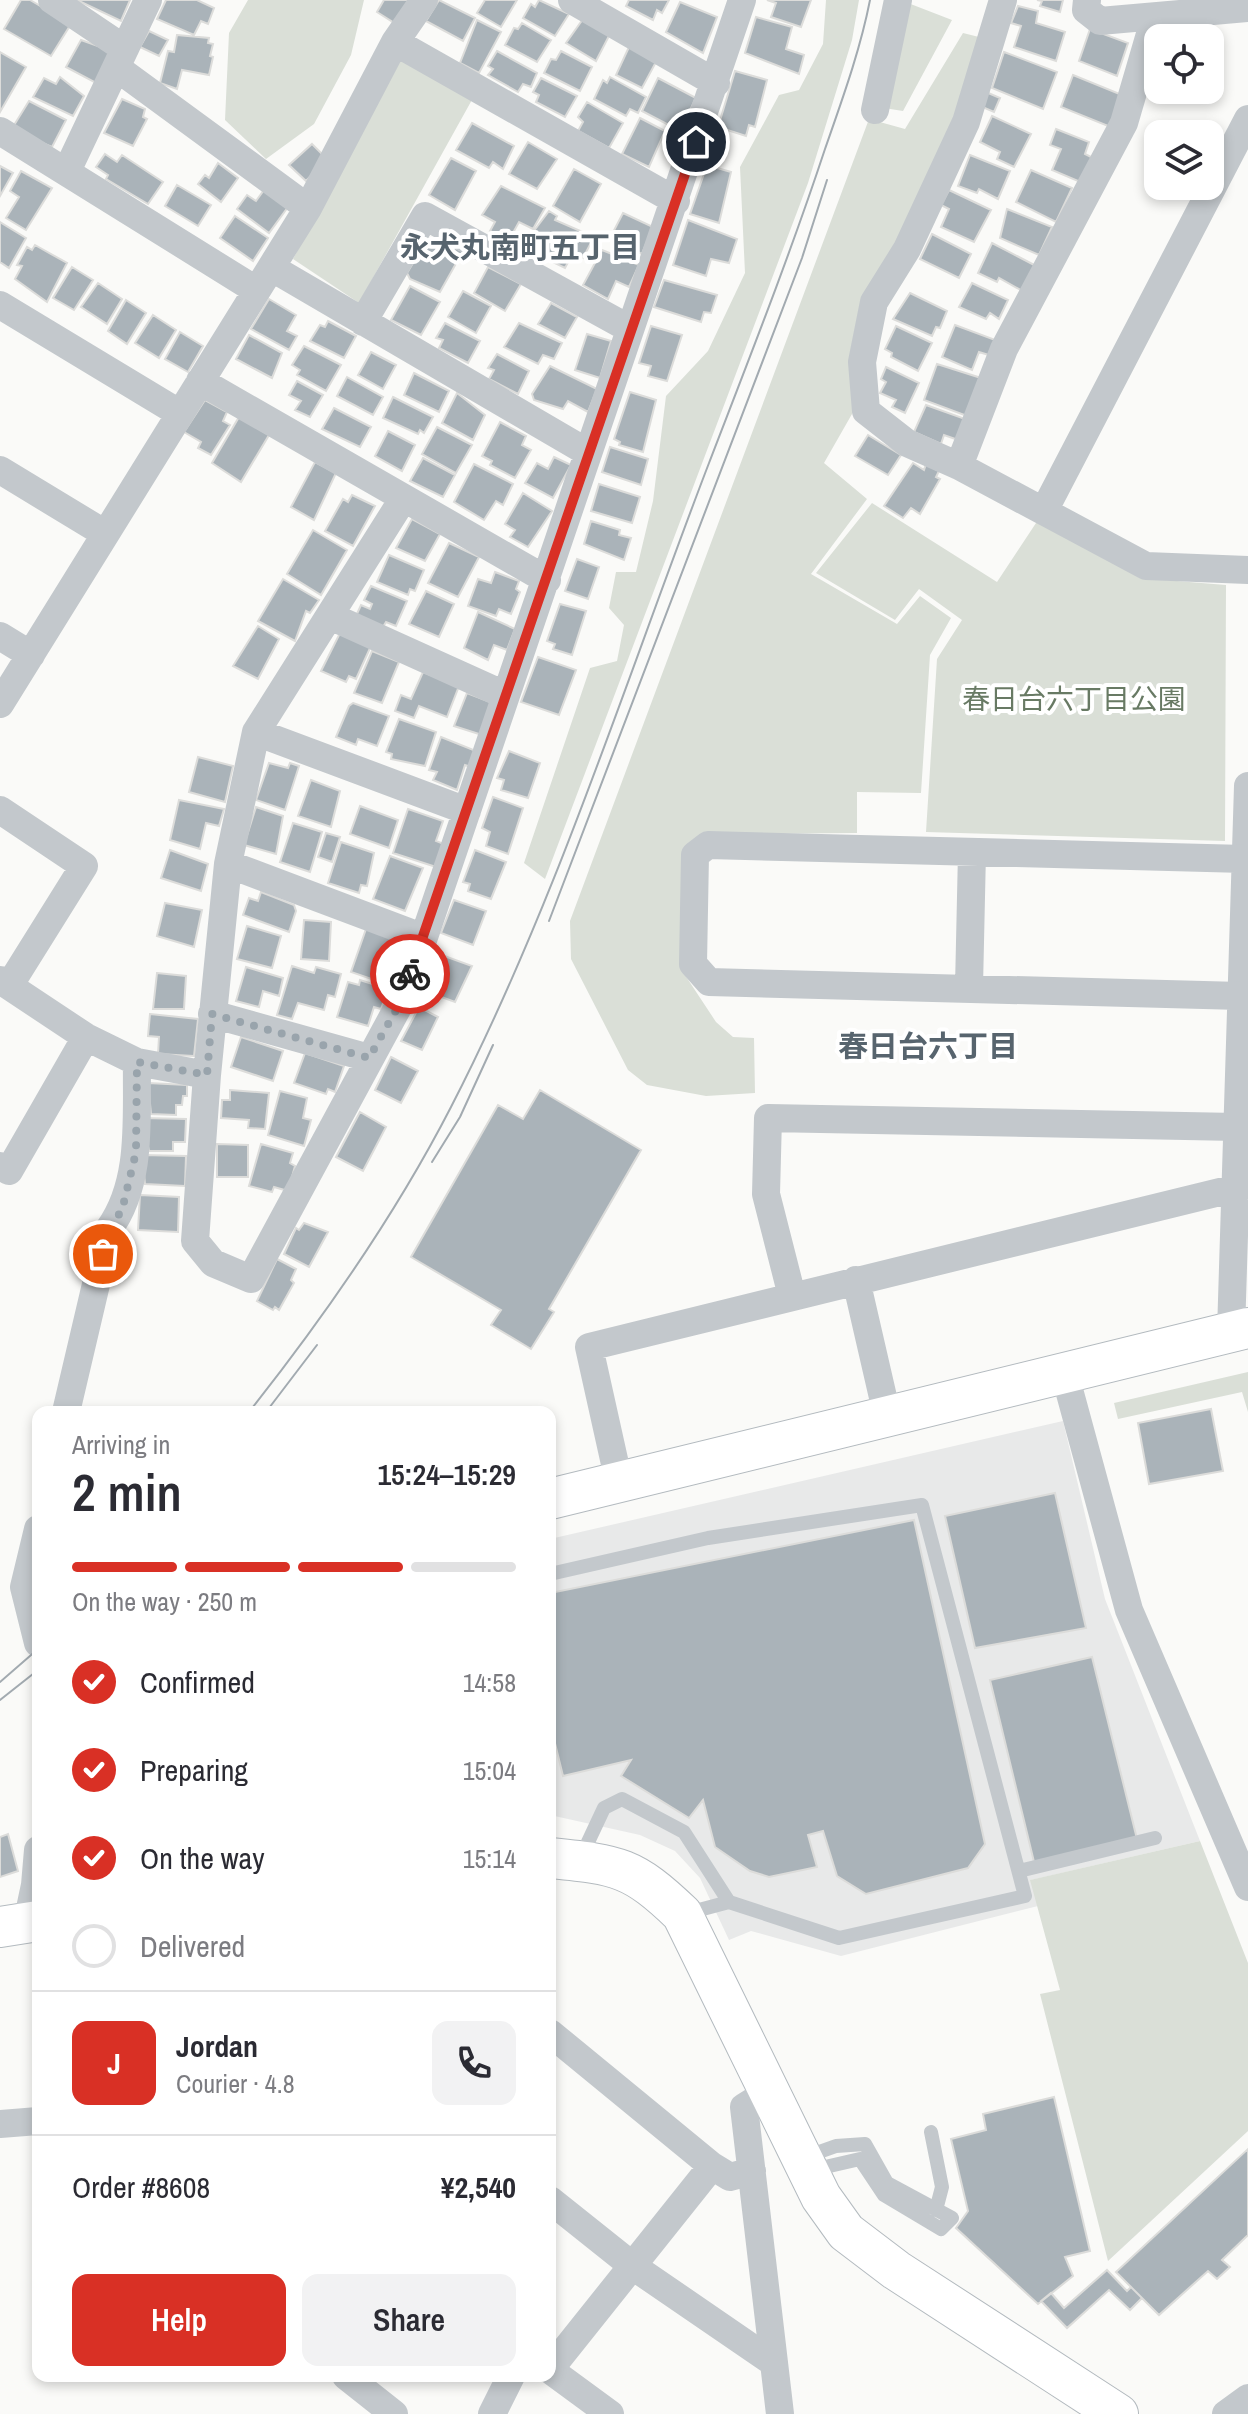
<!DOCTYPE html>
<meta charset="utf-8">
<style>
:root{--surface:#fff;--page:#f2f2f3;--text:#2b2b33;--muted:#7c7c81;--line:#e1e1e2;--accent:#d93025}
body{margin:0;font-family:"Archivo Narrow","Noto Sans JP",sans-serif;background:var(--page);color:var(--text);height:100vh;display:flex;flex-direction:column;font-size:30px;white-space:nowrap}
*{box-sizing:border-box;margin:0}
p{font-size:26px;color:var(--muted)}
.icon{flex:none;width:44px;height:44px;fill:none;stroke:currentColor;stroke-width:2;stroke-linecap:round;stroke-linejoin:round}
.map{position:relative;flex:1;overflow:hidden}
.details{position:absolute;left:32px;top:1406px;width:524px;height:976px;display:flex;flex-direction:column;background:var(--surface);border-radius:16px;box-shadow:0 4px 12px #0003}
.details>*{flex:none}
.controls{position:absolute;left:1144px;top:24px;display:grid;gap:16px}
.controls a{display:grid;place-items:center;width:80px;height:80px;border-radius:16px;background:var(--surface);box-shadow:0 4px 12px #0003;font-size:40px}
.pin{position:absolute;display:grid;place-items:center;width:68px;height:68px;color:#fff;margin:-34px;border:4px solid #fff;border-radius:50%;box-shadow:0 2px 8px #0007}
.courier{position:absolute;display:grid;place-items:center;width:80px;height:80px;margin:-40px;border:6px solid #d93025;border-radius:50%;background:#fff;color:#222;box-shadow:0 2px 10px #0007}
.headline em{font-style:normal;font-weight:600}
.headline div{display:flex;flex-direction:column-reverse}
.headline{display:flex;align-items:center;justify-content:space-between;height:136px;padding:0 40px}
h1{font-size:52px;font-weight:600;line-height:60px}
.bar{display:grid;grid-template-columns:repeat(4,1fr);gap:12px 8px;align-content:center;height:96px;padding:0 40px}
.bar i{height:10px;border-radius:6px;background:var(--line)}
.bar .current{background:var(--accent)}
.bar p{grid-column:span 4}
.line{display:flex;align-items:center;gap:20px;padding:0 40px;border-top:2px solid var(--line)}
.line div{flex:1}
.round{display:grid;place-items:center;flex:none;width:84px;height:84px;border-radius:16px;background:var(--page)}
ol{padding:0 40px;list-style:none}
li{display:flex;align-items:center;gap:24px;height:88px}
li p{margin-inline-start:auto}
li .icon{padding:8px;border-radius:50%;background:var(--accent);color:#fff;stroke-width:4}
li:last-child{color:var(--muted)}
li i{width:44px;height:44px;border:4px solid var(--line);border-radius:50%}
.primary-button{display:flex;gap:16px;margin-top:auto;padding:16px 40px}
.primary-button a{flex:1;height:92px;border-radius:16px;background:var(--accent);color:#fff;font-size:32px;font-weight:600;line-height:92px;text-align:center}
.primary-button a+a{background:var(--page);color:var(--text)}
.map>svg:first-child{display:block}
.built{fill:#e8e9e9}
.green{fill:#dadfd7}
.building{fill:#aab3b9;stroke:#dcdcda;stroke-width:2}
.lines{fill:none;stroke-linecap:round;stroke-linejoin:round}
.secondary-casing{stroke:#b3babf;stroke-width:42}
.lane{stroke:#c3c8cc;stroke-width:14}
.street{stroke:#c3c8cc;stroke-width:28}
.secondary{stroke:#fff;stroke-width:40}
.tram{stroke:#a2aab0;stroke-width:2}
.done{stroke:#99a4ac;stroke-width:8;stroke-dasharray:0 14.4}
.route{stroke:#d93025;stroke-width:10}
.labels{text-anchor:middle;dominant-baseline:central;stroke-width:8;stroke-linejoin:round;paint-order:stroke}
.park-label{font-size:28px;fill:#687a64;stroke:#fff}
.neighbourhood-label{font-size:30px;font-weight:bold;fill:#57646e;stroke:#fff}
</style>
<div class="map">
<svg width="1248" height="2414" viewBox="0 0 1248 2414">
<rect width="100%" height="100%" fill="#fafaf8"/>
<path class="built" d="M1063 1421 1105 1599 1200 1841 1031 1880 1038 1906 841 1956 751 1931 729 1940 700 1878 675 1851 640 1835 550 1815V1539Z"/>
<path class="green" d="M248 0H364L351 55 314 124 266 159 225 120 229 33Z
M826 0H859L852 40 808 183 545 879 524 863 590 668 617 661 624 625 609 608 616 572H636L653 501 666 396 708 351 745 273 740 167 779 95 799 90 823 44Z
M908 3 952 20 903 111 884 108Z
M963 33 983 38 954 124 904 237 860 400 824 463 867 499 811 574 897 624 920 596 951 618 930 655 921 793 857 792V833L707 834 683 972 716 1022 733 1037 754 1038 755 1093 706 1096 647 1085 628 1070 571 959 570 921 869 119 905 129Z
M402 58 473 98 359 303 293 259Z
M872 503 997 582 1038 520 1140 578 1226 585 1225 841 926 832 937 659 962 620 919 589 895 620 816 573Z
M1248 1372V1412L1242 1392 1118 1419 1114 1403Z
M1200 1841 1248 1963V2131L1108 2261 1040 1994 1060 1990 1030 1880Z"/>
<path class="building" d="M21 0H30L71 24 51 56 4 29Z
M77 0H130L121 21Z
M166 0H197L214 8 208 24 201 21 194 35 157 19Z
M384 0H411L396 24 377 12Z
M439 0 475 18 463 41 426 21Z
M485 0H517L501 27 477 13Z
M539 0 569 14 555 36 523 18 531 4 535 7Z
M629 0H669L662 13 657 10 653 20 626 6Z
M767 0H811L801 27 771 17 776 3Z
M1037 0H1063L1060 12 1040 6 1042 1Z
M680 2 717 17 703 53 666 32Z
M1018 6 1038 11 1036 23 1065 32 1056 61 1014 47 1021 26 1011 23Z
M756 17 792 27 786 49 804 55 799 74 745 53Z
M583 19 610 34 596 61 566 43Z
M477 20 501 32 479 73 460 63Z
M522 23 551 40 537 62 505 45 514 28 518 29Z
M1090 29 1128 43 1117 76 1079 61Z
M149 31 168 40 159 56 140 47Z
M177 35 209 38 208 43 213 44 210 56 213 57 209 75 182 70 177 89 160 83 168 51 174 52Z
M81 40 112 51 96 83 66 67Z
M629 47 656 62 642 88 616 75Z
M497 51 537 73 531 87 523 84 518 92 488 75 493 69 488 66Z
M561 51 592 67 580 91 544 73 551 59 556 60Z
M0 52 26 67 0 112Z
M1004 52 1057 72 1043 109 992 88Z
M735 71 767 80 755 127 749 125 746 136 718 127Z
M1073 75 1127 97 1113 128 1061 107Z
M60 77 84 96 73 116 33 97 44 78 56 84Z
M610 77 646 97 638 113 630 109 626 116 594 99 603 80 607 83Z
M541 78 577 96 565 117 536 102 539 95 533 92Z
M658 78 696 98 680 131 642 111Z
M986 92 1000 98 994 112 980 106Z
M122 99 145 109 143 117 147 119 133 146 104 133Z
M29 101 66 120 52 147 11 130Z
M587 102 623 123 609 148 578 131 583 122 578 117Z
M992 116 1031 134 1014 167 997 159 1000 152 980 142Z
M640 118 665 131 649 167 622 154Z
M472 123 514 146 503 169 493 162 489 168 456 150Z
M1056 129 1089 142 1085 154 1097 160 1085 184 1052 170 1061 149 1050 145Z
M528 142 557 159 537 189 509 174Z
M312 144 327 159 306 181 289 165Z
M105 154 117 162 122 155 163 182 148 204 106 179 108 175 96 167Z
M970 155 1010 171 998 199 979 189 977 193 958 186Z
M451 158 476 171 455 210 429 195Z
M218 163 238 178 221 202 198 184 205 175 209 178Z
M707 165 731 172 719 223 690 214Z
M0 166 13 173 0 196Z
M574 169 601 184 580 222 553 206Z
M1031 170 1072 188 1056 222 1016 202Z
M21 171 52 188 26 230 6 218 19 197 10 191Z
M177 185 211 205 198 226 165 206Z
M501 186 545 208 533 229 519 222 509 240 490 231 495 222 482 215Z
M264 190 288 207 269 233 237 209 247 195 256 201Z
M949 190 991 210 974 242 941 227 949 209 941 205Z
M1007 209 1052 227 1039 255 1000 238Z
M549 211 557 216 555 220 594 237 583 258 573 253 565 268 530 251 536 240 530 236Z
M623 213 653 227 642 254 609 240Z
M235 216 268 238 253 261 220 238Z
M688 220 737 239 729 263 711 259 706 276 673 265Z
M0 222 26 238 9 268 0 262Z
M932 234 971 254 959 278 920 259Z
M428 238 463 251 440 292 410 279 407 273Z
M992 243 1040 268 1026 293 999 278 997 282 978 273Z
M35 245 67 263 47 302 15 279 22 266 17 265 27 247 32 250Z
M602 250 639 265 629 287 616 281 608 299 583 285Z
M72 267 93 280 74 310 53 298Z
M488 267 521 284 505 311 474 293Z
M664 280 717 295 711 313 704 312 701 322 654 307Z
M98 283 122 299 107 324 81 307Z
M972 283 1008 300 999 319 990 313 986 319 959 307Z
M410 286 440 302 421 335 391 320Z
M463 291 491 306 476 333 448 317Z
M910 293 947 311 940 328 936 327 932 336 893 319Z
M269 299 296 315 287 331 297 336 289 350 251 329Z
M126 300 146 313 127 344 108 331Z
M551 303 577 317 565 338 538 324Z
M153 315 176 330 159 358 135 343Z
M328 321 356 336 344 358 310 341 320 325 325 327Z
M445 323 480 341 468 363 439 348 443 340 436 338Z
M519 323 562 343 554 359 543 355 538 364 504 347Z
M955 325 998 341 992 356 979 352 972 370 942 357Z
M651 326 682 335 667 381 648 376 651 366 639 363Z
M896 326 932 343 918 371 891 357 892 353 885 349Z
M180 332 203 346 188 372 165 359Z
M587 334 611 341 600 378 575 370Z
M249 335 282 353 272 378 236 359Z
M304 346 341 365 326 391 297 375 300 370 292 365Z
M371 352 396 365 383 389 358 375Z
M497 354 529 371 518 394 489 379 494 370 488 368Z
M937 364 981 378 967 416 924 400Z
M550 366 597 389 588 412 568 401 563 409 534 400 532 394Z
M886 367 919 383 905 413 892 407 896 400 880 393 886 382 881 379Z
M414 373 449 391 439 412 404 395Z
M347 377 383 397 373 415 337 396Z
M297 381 323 395 310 417 295 410 301 401 289 395Z
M630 392 656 400 643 452 619 445 620 442 614 439Z
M457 393 485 415 473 440 442 423Z
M393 397 433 417 424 433 420 430 418 434 383 418Z
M205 400 227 412 223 421 230 425 211 455 198 448 201 442 184 432Z
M926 405 968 420 961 441 944 435 941 444 914 432Z
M334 408 371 427 360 447 322 429Z
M239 417 269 435 241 482 212 463Z
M500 422 526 436 522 445 531 450 515 478 490 465 492 461 482 456Z
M437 427 472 445 456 473 422 454Z
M388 431 415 445 402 471 375 456Z
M868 435 901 455 888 475 855 456Z
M610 447 648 459 641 485 602 472Z
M554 457 571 465 553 498 525 483 537 463 548 469Z
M423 458 455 475 443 497 410 481Z
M315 462 336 473 314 520 291 507Z
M913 463 924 470 926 464 939 471 936 477 940 479 920 514 911 508 903 518 884 506Z
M474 464 513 484 503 505 496 501 484 520 454 502Z
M599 484 640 497 632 523 591 511Z
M523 493 552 511 528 547 510 537 515 530 505 524Z
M352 495 375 506 353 546 325 531 343 499 348 502Z
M412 519 440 534 425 561 396 548Z
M591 521 620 530 619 535 631 538 624 560 584 544Z
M313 530 347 550 321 595 287 574Z
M449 543 479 557 458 597 428 583Z
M389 555 424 570 415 591 410 589 408 595 377 582Z
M577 559 599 567 588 599 565 591Z
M495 572 519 581 516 589 520 592 511 614 499 609 496 616 468 606 478 579 491 583Z
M283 579 319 600 310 613 306 611 295 641 258 621Z
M371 586 407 601 396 626 386 622 383 627 356 616 361 605 370 609 372 604 364 600Z
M426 591 454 604 439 637 409 624Z
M560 604 586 611 572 655 553 649 555 644 547 641Z
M478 612 515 629 507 650 494 645 488 660 464 648Z
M258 626 279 639 258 679 233 666Z
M341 631 371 646 356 679 349 676 346 682 321 671Z
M372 651 399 662 382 703 354 693Z
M538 657 576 670 559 715 521 702Z
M423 672 459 686 447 717 419 706 414 718 395 711 401 695 411 699Z
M467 693 493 703 482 735 454 726Z
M353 703 389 716 377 746 358 739 356 745 336 737 349 706Z
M399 719 436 732 425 766 391 759 392 754 386 752Z
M441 737 476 751 471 767 465 765 457 790 433 780 437 772 429 770Z
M509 751 540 763 528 798 501 790 504 780 497 778Z
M198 757 233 766 225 802 189 792Z
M269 763 288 768 290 763 299 766 285 810 256 800Z
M311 780 340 791 331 827 298 816Z
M493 797 523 808 508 854 486 846 490 832 482 828Z
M179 800 224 809 219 826 206 823 200 849 170 840Z
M360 806 398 820 389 848 350 834Z
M256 807 283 816 276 854 244 845Z
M408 809 443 821 436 841 444 844 436 867 393 853Z
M293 823 322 832 310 872 280 862Z
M326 833 340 837 332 862 318 857Z
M341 842 374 853 367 886 361 885 359 893 328 883Z
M170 850 208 864 201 891 161 878Z
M475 850 506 862 491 899 468 891 470 884 463 882Z
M390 856 423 868 405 911 373 899Z
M261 892 294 905 296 911 289 932 243 915 249 898 258 901Z
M454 900 486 911 473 945 441 933Z
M165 903 202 910 194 947 157 936Z
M304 920 331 922 329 961 301 959Z
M247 926 281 936 272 968 237 959Z
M366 929 395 939 392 949 397 951 386 984 351 972Z
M439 954 472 966 455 1002 425 991Z
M292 966 314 973 316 967 341 974 335 997 328 995 324 1010 298 1003 292 1019 277 1015Z
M246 967 283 978 279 996 263 991 259 1007 236 1001Z
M157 973 186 976 184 1009H153Z
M360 980 388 989 381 1009 374 1007 368 1026 337 1017 348 982 359 985Z
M419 1007 438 1017 422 1050 401 1041Z
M150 1014 198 1019 194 1056 158 1054 159 1037 148 1036Z
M241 1037 283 1051 273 1081 231 1067Z
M305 1053 344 1066 335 1092 328 1089 326 1094 294 1083Z
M391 1057 418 1071 401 1103 375 1090Z
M148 1083 187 1085V1096H183L182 1105H176V1115L151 1114Z
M230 1090 269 1093 265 1129 248 1128 249 1120 221 1118 222 1100H230Z
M540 1090 641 1150 549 1309 554 1312 531 1349 491 1325 501 1310 411 1257 498 1105 523 1119Z
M280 1091 307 1098 303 1118 311 1120 304 1146 268 1135Z
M360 1112 386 1127 363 1171 336 1157Z
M142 1118 186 1119 185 1142H173V1151H149Z
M217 1144 248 1145V1177H217Z
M261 1144 293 1153 290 1163 295 1166 288 1191 274 1187 272 1192 249 1186Z
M142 1155 186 1156 185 1186 145 1184Z
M140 1195 179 1197 178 1232 138 1230Z
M304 1223 328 1232 309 1267 284 1254 296 1228 299 1230Z
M277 1259 296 1269 291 1280 294 1283 279 1310 275 1307 273 1310 257 1301Z
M1211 1409 1223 1471 1149 1484 1138 1423Z
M1055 1493 1086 1628 975 1648 945 1516Z
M914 1520 985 1844 968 1868 866 1894 837 1876 823 1831 808 1835 817 1867 769 1877 750 1871 715 1847 703 1800 689 1818 621 1776 631 1760 563 1776 550 1723V1593Z
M1092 1657 1137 1839 1034 1862 990 1680Z
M8 1834 18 1871 0 1877V1837Z
M1054 2097 1090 2251 1065 2257 1073 2276 1038 2304 956 2228 968 2211 951 2139 986 2130 983 2114Z
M1248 2149V2235L1222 2260 1230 2267 1217 2279 1208 2271 1159 2315 1116 2272Z
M1107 2270 1127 2291 1131 2287 1142 2298 1130 2310 1109 2290 1067 2328 1041 2301 1051 2293 1064 2308Z"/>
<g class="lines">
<g class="secondary-casing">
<path id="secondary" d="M550 1499 1248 1328
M550 1858C618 1865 632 1866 682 1914L821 2197 846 2232 896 2270 1118 2414
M0 1927 38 1921"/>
</g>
<path class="lane" d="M550 1574 708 1538 922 1505 1025 1896 839 1938 729 1902
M581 1857 604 1808 622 1799 684 1832 729 1902 684 1914
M1019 1871 1155 1838
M931 2132 942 2187 936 2210
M805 2157 836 2146 865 2144 887 2183 952 2218 941 2229 884 2195 860 2159 812 2170"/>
<path class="street" d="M52 0 125 49
M572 0 716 83
M1003 0 966 122 907 249 874 302 862 362 866 411 907 443 959 466 1146 566 1248 570
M1087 0 1086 10 1100 21 1248 8
M395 42 676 201
M117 68 308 208
M875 110 898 0
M0 131 256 290
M67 171 148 0
M272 268 587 452
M0 305 179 413
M363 322 425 216 630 329
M200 381 547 580
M959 466 1004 349 1124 123 1155 17
M0 470 104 533
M403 499 256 732 228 864 207 1075 195 1241 213 1263 251 1279 404 996 742 0
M1044 511 1248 119
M330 616 505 695
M0 636 31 655
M0 704 308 208 395 42 424 0
M256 732 467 811
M0 810 84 866 9 986
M228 864 422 937
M0 980 86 1037 137 1062 207 1075
M969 987 972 852
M1241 996 709 982 693 964 695 855 708 845 1245 859
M212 1014 369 1058
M0 1166 9 1171 86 1037
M856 1280 888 1419
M792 1296 766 1194 768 1118 1237 1127
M1231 1332 1248 786
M1065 1375 1129 1610 1248 1887
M66 1412 109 1229C143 1182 136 1118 137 1062
M619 1482 589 1347 1248 1185
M38 1529 24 1587 38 1643
M27 1923 35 1885 38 1850
M550 2033 712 2166
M768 2092 744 2107 780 2414
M0 2124 38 2121
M550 2200 634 2267 774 2363
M550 2369 712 2166 730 2177 752 2171
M550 2370 610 2414
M346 2376 394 2414
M492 2414 511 2376
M1226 2414 1248 2398"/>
<use href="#secondary" class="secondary"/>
<path class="tram" d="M549 921 802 258 827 180
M432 1162 460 1117 493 1045
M249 1412C325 1316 395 1216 451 1107 557 901 626 679 709 463 749 359 790 255 825 149 842 100 860 51 870 0
M266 1412 317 1345
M0 1682 38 1649
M0 1700 38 1670"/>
</g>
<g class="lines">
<path class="done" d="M103 1254 109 1229 122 1210 136 1152 137 1062 207 1075 212 1014 369 1058 404 996 410 974"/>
<path class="route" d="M410 974 696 142"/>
</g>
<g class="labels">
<g class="park-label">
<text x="1074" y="699">春日台六丁目公園</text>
</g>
<g class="neighbourhood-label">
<text x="520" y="247">永犬丸南町五丁目</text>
<text x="928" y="1046">春日台六丁目</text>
</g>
</g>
</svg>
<div class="controls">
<a><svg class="icon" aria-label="locate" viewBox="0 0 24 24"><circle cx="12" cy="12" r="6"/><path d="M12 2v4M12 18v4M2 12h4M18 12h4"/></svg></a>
<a><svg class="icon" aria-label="layers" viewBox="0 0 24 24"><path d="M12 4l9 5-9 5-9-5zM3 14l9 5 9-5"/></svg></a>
</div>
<div class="pin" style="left:103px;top:1254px;background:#ea580c"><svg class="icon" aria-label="bag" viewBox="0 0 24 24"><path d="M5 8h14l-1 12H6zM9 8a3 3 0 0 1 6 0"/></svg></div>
<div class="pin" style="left:696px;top:142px;background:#1f2937"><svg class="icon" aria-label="home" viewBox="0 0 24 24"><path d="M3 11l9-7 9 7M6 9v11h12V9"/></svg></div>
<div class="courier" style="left:410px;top:974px"><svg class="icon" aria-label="bike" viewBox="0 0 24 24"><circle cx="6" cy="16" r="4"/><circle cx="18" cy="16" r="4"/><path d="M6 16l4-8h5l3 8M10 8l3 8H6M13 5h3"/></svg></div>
<section class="details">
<div class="headline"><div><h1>2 min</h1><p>Arriving in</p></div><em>15:24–15:29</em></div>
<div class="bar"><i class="current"></i><i class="current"></i><i class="current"></i><i></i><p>On the way · 250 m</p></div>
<ol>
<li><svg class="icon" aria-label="check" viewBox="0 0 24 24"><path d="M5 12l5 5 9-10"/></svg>Confirmed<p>14:58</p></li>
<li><svg class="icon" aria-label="check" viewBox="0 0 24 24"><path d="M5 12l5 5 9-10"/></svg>Preparing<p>15:04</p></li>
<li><svg class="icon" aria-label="check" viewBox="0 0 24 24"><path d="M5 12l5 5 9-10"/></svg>On the way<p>15:14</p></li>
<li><i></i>Delivered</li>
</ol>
<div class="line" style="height:144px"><b class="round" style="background:var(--accent);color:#fff">J</b><div><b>Jordan</b><p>Courier · 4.8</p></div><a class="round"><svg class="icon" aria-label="phone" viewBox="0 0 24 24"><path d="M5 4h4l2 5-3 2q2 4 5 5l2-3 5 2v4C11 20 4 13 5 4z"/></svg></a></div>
<div class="line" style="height:104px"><div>Order #8608</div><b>¥2,540</b></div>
<div class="primary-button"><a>Help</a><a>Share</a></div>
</section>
</div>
